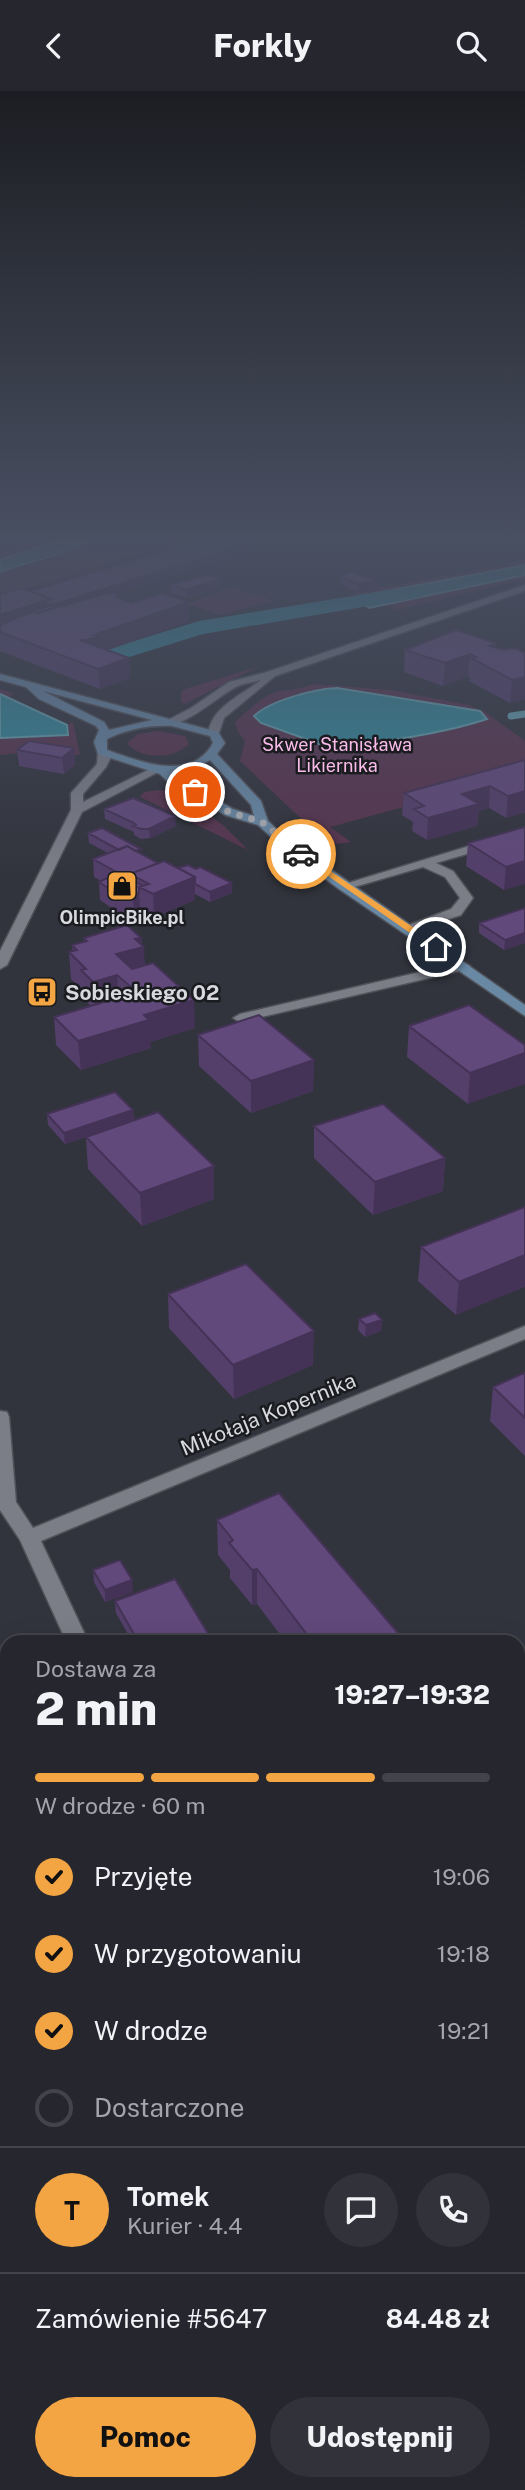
<!DOCTYPE html>
<html lang="pl">
<meta charset="utf-8">
<style>
:root{--surface:#26272e;--page:#32333a;--text:#f1f3f6;--muted:#a4a5aa;--line:#42444a;--accent:#f3a443}
body{margin:0;font-family:"Public Sans",sans-serif;background:var(--page);color:var(--text);height:100vh;display:flex;flex-direction:column;font-size:26px;white-space:nowrap}
*{box-sizing:border-box;margin:0}
p{font-size:23px;color:var(--muted)}
.icon{flex:none;width:38px;height:38px;fill:none;stroke:currentColor;stroke-width:2;stroke-linecap:round;stroke-linejoin:round}
.map{position:relative;flex:1;overflow:hidden}
.details{position:absolute;left:0px;top:1544px;width:525px;height:856px;display:flex;flex-direction:column;background:var(--surface);border-radius:21px 21px 0 0;box-shadow:0 7px 28px #0002,0 0 0 2px var(--line)}
.details>*{flex:none}
.pin{position:absolute;display:grid;place-items:center;width:60px;height:60px;color:#fff;margin:-30px;border:4px solid #fff;border-radius:50%;box-shadow:0 2px 7px #0007}
.courier{position:absolute;display:grid;place-items:center;width:70px;height:70px;margin:-35px;border:5px solid #f3a443;border-radius:50%;background:#fff;color:#222;box-shadow:0 2px 9px #0007}
.summary em{font-style:normal;font-weight:800}
.summary div{display:flex;flex-direction:column-reverse}
.summary{display:flex;align-items:center;justify-content:space-between;height:119px;padding:0 35px}
h1{font-size:46px;font-weight:800;line-height:52px}
.bar{display:grid;grid-template-columns:repeat(4,1fr);gap:10px 7px;align-content:center;height:84px;padding:0 35px}
.bar i{height:9px;border-radius:5px;background:var(--line)}
.bar .active{background:var(--accent)}
.bar p{grid-column:span 4}
.line{display:flex;align-items:center;gap:18px;padding:0 35px;border-top:2px solid var(--line)}
.line div{flex:1}
.round{display:grid;place-items:center;flex:none;width:74px;height:74px;border-radius:37px;background:var(--page)}
ol{padding:0 35px;list-style:none}
li{display:flex;align-items:center;gap:21px;height:77px}
li p{margin-inline-start:auto}
li .icon{padding:7px;border-radius:50%;background:var(--accent);color:#111;stroke-width:4}
li:last-child{color:var(--muted)}
li i{width:38px;height:38px;border:4px solid var(--line);border-radius:50%}
.cta{display:flex;gap:14px;margin-top:auto;padding:14px 35px}
.cta a{flex:1;height:80px;border-radius:42px;background:var(--accent);color:#111;font-size:28px;font-weight:800;line-height:80px;text-align:center}
.cta a+a{background:var(--page);color:var(--text)}
header{display:flex;justify-content:space-between;align-items:center;height:91px;padding:0 35px;background:var(--surface);font-size:32px;font-weight:800}
.map>svg:first-child{display:block}
.green{fill:#57354f}
.water{fill:#338a9b;stroke:#64a2af;stroke-width:2}
.lines{fill:none;stroke-linecap:round;stroke-linejoin:round}
.stream{stroke:#64a2af;stroke-width:7}
.canal{fill:#338a9b;fill-rule:evenodd}
.service-casing{stroke:#4f5158;stroke-width:3}
.minor-casing{stroke:#4f5158;stroke-width:3}
.tertiary-casing{stroke:#4f5158;stroke-width:3}
.secondary-casing{stroke:#4f5158;stroke-width:3}
.service{fill:#7b7d87;fill-rule:evenodd}
.minor{fill:#7b7d87;fill-rule:evenodd}
.tertiary{fill:#7b7d87;fill-rule:evenodd}
.secondary{fill:#6888a4;fill-rule:evenodd}
.wall{fill:#533f6a}
.shaded-wall{fill:#443356}
.building{fill:#61497b;stroke:#443356;stroke-width:2}
.route{fill:#f3a443}
.done{stroke:#9d9fa6;stroke-width:7;stroke-dasharray:0 12.6}
.labels{text-anchor:middle;dominant-baseline:central;stroke-width:5;stroke-linejoin:round;paint-order:stroke}
.far-park-label{font-size:18px;fill:#f9bbe9;stroke:#1b1c20}
.far-poi-label{font-size:18px;font-weight:bold;fill:#d7d9de;stroke:#1b1c20}
.poi-label{font-size:21px;font-weight:bold;fill:#d7d9de;stroke:#1b1c20;text-anchor:start}
.street-label{font-size:21px;fill:#d7d9de;stroke:#1b1c20}
</style>
<header><svg class="icon" aria-label="back" viewBox="0 0 24 24"><path d="M15 5l-7 7 7 7"/></svg>Forkly<svg class="icon" aria-label="search" viewBox="0 0 24 24"><circle cx="10" cy="10" r="6"/><path d="M15 15l6 6"/></svg></header>
<div class="map">
<svg width="525" height="2399" viewBox="0 0 525 2399">
<rect width="100%" height="100%" fill="#32343d"/>
<path class="green" d="M0 449H186L0 506Z
M525 469V474L516 476 355 506 350 503Z
M525 484V488L396 519 384 513Z
M233 496 273 510 221 524 187 513Z
M257 576 185 613 181 611V601L185 598Z
M313 593 391 599 468 614 485 621 525 650V683L330 736 351 751 329 754 240 670 245 650 238 641 235 631C248 620 263 603 281 600 294 598 299 598 313 593Z
M0 598 14 603 9 606 10 609 66 634 73 631 80 664 28 661 0 664Z
M158 640 185 645 189 653C175 668 141 669 128 653L129 650 138 643Z
M160 699 176 702 187 708 172 710 176 715 191 711 223 734 248 759 140 706 144 701Z"/>
<path class="water" d="M60 449H90C62 466 30 469 0 481V469Z
M525 474V484L369 517 355 506Z
M337 597 480 620 487 628C454 639 422 644 388 650 371 653 357 660 339 660L261 632 254 625C271 609 315 598 337 597Z
M0 603 67 634 68 644 0 647Z"/>
<g class="lines">
<path class="stream" d="M511 625 525 623"/>
<path class="canal" d="M414 495 422 496 425 501 422 506 203 543 113 571 105 569 101 564 105 559 199 530Z"/>
<g class="service-casing">
<path id="service" d="M525 738V746L436 772 453 780 473 807 461 824 413 840H403L401 837 451 818 460 807 445 786 423 776 344 799 338 795Z
M463 871 470 875 468 878 240 931 233 927 240 923Z"/>
</g>
<g class="minor-casing">
<path id="minor" d="M525 1235V1248L41 1450 88 1550H66L20 1449 0 1419V1320L7 1321 9 1326 16 1411 33 1437Z
M518 2196 525 2199V2236L518 2233Z"/>
</g>
<g class="tertiary-casing">
<path id="tertiary" d="M525 494V500L275 585 224 627 218 645 208 643C211 616 242 604 261 589 253 591 245 592 238 595 221 602 180 642 164 631L191 617 229 591 267 581Z
M98 659H106L111 666 106 676 83 703V711L152 677 162 679 82 721 7 874 0 878V860L71 719V702L97 673Z"/>
</g>
<g class="secondary-casing">
<path id="secondary" d="M0 583 218 641 225 652 217 663 261 710 268 730 290 750 525 914V925L339 798 282 756 258 734 225 724 166 689 160 683 98 663 94 651 99 639 96 635 39 608 26 596 0 589ZM43 600 152 629 109 639 104 631ZM172 635 210 645 213 652C191 692 139 670 107 659V648C128 638 148 634 172 635ZM210 669 251 714 254 725 233 718 172 682 196 676Z"/>
</g>
<use href="#service" class="service"/>
<use href="#minor" class="minor"/>
<use href="#tertiary" class="tertiary"/>
<use href="#secondary" class="secondary"/>
</g>
<path class="wall" d="M256 458 116 502 118 507 132 512 189 511V531L108 559 129 567 130 587 100 598 0 560V503L31 500Z
M340 485 379 490 378 498 357 501 340 492Z
M170 494 220 496 187 507 170 502Z
M496 552 495 557 504 559 525 562V608L510 612 469 590 470 586 468 585 443 595 404 581 405 559Z
M74 657 75 674 64 683 19 675 17 659Z
M525 669 506 727 489 717 479 720 477 735 427 749 412 740 413 731 402 724 404 702Z
M104 718 176 735 150 747 141 748 134 744V741L105 728Z
M525 736 504 799 466 775 468 752Z
M88 742 141 763 158 772 178 777 232 802 210 811 195 803V809L154 826 140 820 134 822H119L100 809 99 791 101 790 94 786 93 768 108 762 89 752Z
M525 817V852L504 859 479 842V832Z
M84 847H141L145 874 195 937 150 951 151 957 81 979 56 954 54 926 91 915 83 907 82 899 71 888 69 861 73 860 72 854 84 851Z
M409 935 525 954 468 1013 407 966Z
M198 944 314 969 313 1000 251 1022 199 975Z
M133 1019 134 1029 214 1108 142 1135 88 1078 86 1046 65 1053 48 1034 47 1023Z
M314 1035 445 1067 443 1100 373 1124 314 1067Z
M525 1116 456 1224 418 1190 421 1156Z
M168 1203 313 1274 234 1308 169 1237Z
M359 1228 382 1229 381 1240 365 1246 358 1239Z
M525 1283V1365L490 1330 493 1296Z
M217 1429 398 1542 397 1550H285L257 1513 252 1514 230 1487V1479L218 1464Z
M93 1479 133 1501 105 1511 94 1491Z
M115 1510 212 1549V1550H132L116 1522Z
M7 1740V1928L0 1929V1741Z
M265 2392H431L432 2399H266Z"/>
<path class="shaded-wall" d="M256 450V458L52 523V514Z
M220 488V496L187 507 186 499Z
M379 490 378 498 357 501V493Z
M51 508 52 523 0 531V524Z
M189 511V531L99 562 89 569 87 549 94 544Z
M470 563 468 585 443 595 445 572Z
M129 567 130 587 100 598 98 578Z
M525 586V608L510 612 512 589Z
M74 657 75 674 64 683 62 667Z
M490 695 489 717 479 720 477 735 427 749 428 727 462 703Z
M525 700V722L506 727 508 705Z
M175 725 176 735 150 747 149 738Z
M525 770V793L504 799 506 776Z
M195 786V809L154 826 153 803Z
M232 792V802L210 811V801Z
M139 802 140 820 134 822 133 804Z
M525 842V852L504 859 505 849Z
M141 847 142 856H144L145 883 117 884 119 911 95 919 93 891 116 863 135 848Z
M194 909 195 937 150 951 151 957 81 979 78 950 144 924Z
M525 962V993L468 1013 470 982Z
M314 969 313 1000 251 1022V990Z
M133 1019 134 1030 65 1053 64 1042Z
M445 1067 443 1100 373 1124 375 1091Z
M214 1075V1108L142 1135 140 1102Z
M525 1164V1196L456 1224 459 1191Z
M382 1229 381 1240 365 1246 366 1234Z
M314 1240 313 1274 234 1308 233 1274Z
M257 1478V1513L252 1514V1479Z
M132 1489 133 1501 105 1511V1499Z
M398 1542 397 1550H381Z
M7 1661V1684L0 1687V1664Z"/>
<path class="building" d="M200 449H250L256 450 52 514 57 516 37 522 33 520 52 514 42 511 51 508 31 500Z
M350 481 379 490 357 493 340 485Z
M207 484 220 488 186 499 170 494Z
M21 497 51 508 0 524V503Z
M108 502H116L118 504 116 506 132 512 161 502 189 511 94 544 98 545 87 549H80L129 567 98 578 0 541V534L32 520 37 522Z
M32 521 3 532 0 531Z
M456 539 496 552 490 555 504 559 515 557 525 562V586L512 589 471 567 476 566 470 563 445 572 405 559Z
M29 650 74 657 62 667 17 659Z
M525 669V700L508 705 490 695 462 703 479 713 428 727 414 718 424 715 404 702Z
M133 707 175 725 149 738H141L133 735 136 734 134 732 104 718Z
M525 736V770L506 776 468 752Z
M102 737 141 758 135 760 127 755 119 759 88 742Z
M127 755 158 772 130 783 131 788 143 795 139 796V802L133 804H118L99 791 118 782 93 768Z
M164 770 195 786 153 803 139 796 149 793 130 783Z
M188 774 196 778 200 776 232 792 210 801 195 793V786L178 777Z
M525 817V842L505 849 479 832Z
M127 834 141 847 135 848 144 856 116 863 132 878 153 872 194 909 144 924 149 929 78 950 54 926 137 901 117 884 93 891 81 879 86 878 69 861 77 859 72 854 87 850 84 847Z
M469 914 525 954V962L470 982 409 935Z
M259 924 314 969 251 990 198 944Z
M115 1001 133 1019 64 1042 47 1023Z
M383 1013 445 1067 375 1091 314 1035Z
M158 1021 214 1075 140 1102 86 1046Z
M525 1116V1164L459 1191 421 1156Z
M246 1173 314 1240 233 1274 168 1203Z
M375 1222 382 1229 366 1234 359 1228Z
M524 1282 525 1283V1327L493 1296Z
M279 1402 398 1542 381 1550H312L257 1478 252 1479 229 1452 233 1449 217 1429Z
M120 1469 132 1489 105 1499 93 1479Z
M175 1488 212 1549 207 1550H138L115 1510Z
M0 1577 7 1590V1661L0 1664Z
M7 1740V1893L0 1894V1741Z
M270 2392H431L432 2399H271Z"/>
<linearGradient id="sky" x2="0" y2="1"><stop stop-color="#1c1d22"/><stop offset="0.57" stop-color="#495062"/><stop offset="1" stop-color="#495062" stop-opacity="0"/></linearGradient>
<rect width="525" height="784" fill="url(#sky)"/>
<path class="route" d="M301 760 439 854V858H433L298 764Z"/>
<g class="lines">
<path class="done" d="M195 701 229 721 262 731 301 763"/>
</g>
<defs>
<g id="shop-square" transform="scale(1.575)"><rect x="-9" y="-9" width="18" height="18" rx="4" fill="#f3a443" stroke="#1b1c20"/><path d="M-5-2.5h2.3a2.7 3.5 0 0 1 5.4 0H5L5.5 6h-11ZM-1.5-2.5h3a1.5 2.3 0 0 0-3 0Z" fill="#111"/></g>
<g id="bus-square" transform="scale(1.575)"><rect x="-9" y="-9" width="18" height="18" rx="4" fill="#f3a443" stroke="#1b1c20"/><path d="M-5-6H5V4H4V6H2V4H-2V6H-4V4H-5ZM-3.5-4V0h7V-4ZM-3.5 1.2v1.5H-2V1.2ZM2 1.2v1.5H3.5V1.2Z" fill="#111"/></g>
</defs>
<g fill-rule="evenodd">
<use href="#shop-square" x="122" y="795"/>
<use href="#bus-square" x="42" y="901"/>
</g>
<g class="labels">
<g class="far-park-label">
<text x="337" y="653">Skwer Stanisława<tspan x="337" dy="21">Likiernika</tspan></text>
</g>
<g class="far-poi-label">
<text x="122" y="826">OlimpicBike.pl</text>
</g>
<g class="poi-label">
<text x="65" y="901">Sobieskiego 02</text>
</g>
<g class="street-label">
<text transform="translate(268 1323) rotate(-22)">Mikołaja Kopernika</text>
</g>
</g>
</svg>
<div class="pin" style="left:195px;top:701px;background:#ea580c"><svg class="icon" aria-label="bag" viewBox="0 0 24 24"><path d="M5 8h14l-1 12H6zM9 8a3 3 0 0 1 6 0"/></svg></div>
<div class="pin" style="left:436px;top:856px;background:#1f2937"><svg class="icon" aria-label="home" viewBox="0 0 24 24"><path d="M3 11l9-7 9 7M6 9v11h12V9"/></svg></div>
<div class="courier" style="left:301px;top:763px"><svg class="icon" aria-label="car" viewBox="0 0 24 24"><path d="M5 17H2v-5l4-1 3-4h7l3 4 3 1v5h-3M9 17h6M6 11h13"/><circle cx="7" cy="17" r="2"/><circle cx="17" cy="17" r="2"/></svg></div>
<section class="details">
<div class="summary"><div><h1>2 min</h1><p>Dostawa za</p></div><em>19:27–19:32</em></div>
<div class="bar"><i class="active"></i><i class="active"></i><i class="active"></i><i></i><p>W drodze · 60 m</p></div>
<ol>
<li><svg class="icon" aria-label="check" viewBox="0 0 24 24"><path d="M5 12l5 5 9-10"/></svg>Przyjęte<p>19:06</p></li>
<li><svg class="icon" aria-label="check" viewBox="0 0 24 24"><path d="M5 12l5 5 9-10"/></svg>W przygotowaniu<p>19:18</p></li>
<li><svg class="icon" aria-label="check" viewBox="0 0 24 24"><path d="M5 12l5 5 9-10"/></svg>W drodze<p>19:21</p></li>
<li><i></i>Dostarczone</li>
</ol>
<div class="line" style="height:126px"><b class="round" style="background:var(--accent);color:#111">T</b><div><b>Tomek</b><p>Kurier · 4.4</p></div><a class="round"><svg class="icon" aria-label="chat" viewBox="0 0 24 24"><path d="M4 5h16v11H9l-5 4z"/></svg></a><a class="round"><svg class="icon" aria-label="phone" viewBox="0 0 24 24"><path d="M5 4h4l2 5-3 2q2 4 5 5l2-3 5 2v4C11 20 4 13 5 4z"/></svg></a></div>
<div class="line" style="height:91px"><div>Zamówienie #5647</div><b>84.48 zł</b></div>
<div class="cta"><a>Pomoc</a><a>Udostępnij</a></div>
</section>
</div>
